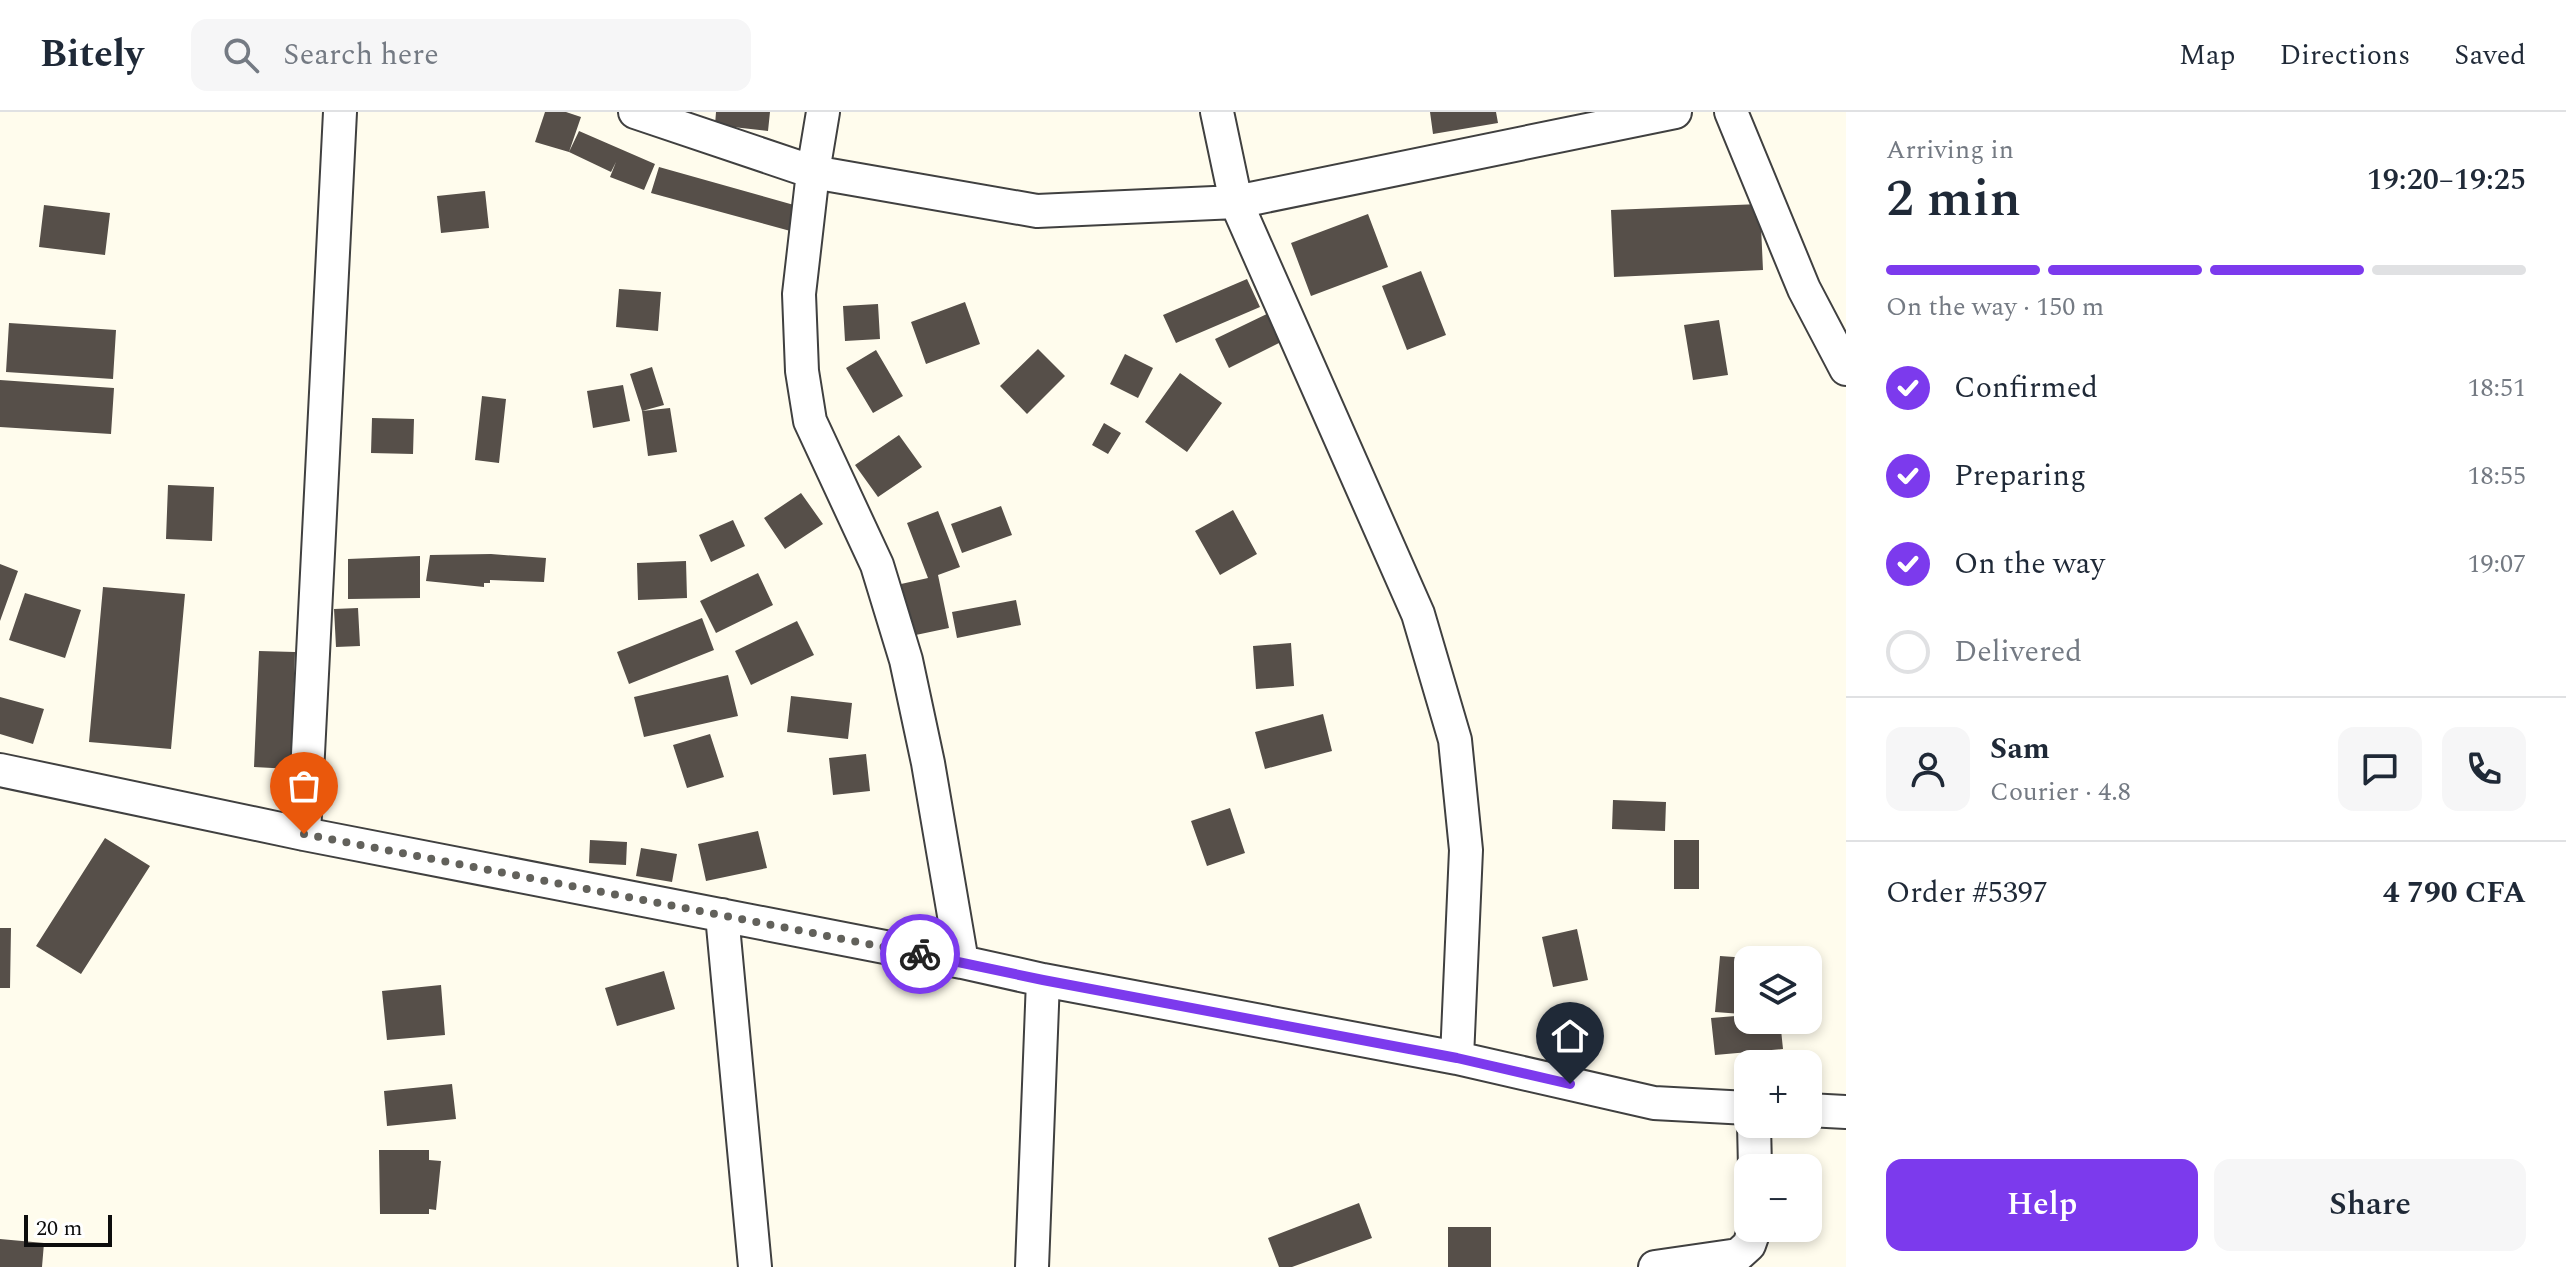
<!DOCTYPE html>
<meta charset="utf-8">
<style>
:root{--surface:#fff;--page:#f6f6f7;--text:#1f2937;--muted:#747a83;--line:#e0e1e3;--accent:#7c3aed}
body{margin:0;font-family:Spectral,serif;background:var(--page);color:var(--text);height:100vh;display:flex;flex-direction:column;font-size:30px;white-space:nowrap}
*{box-sizing:border-box;margin:0}
p{font-size:26px;color:var(--muted)}
.icon{flex:none;width:44px;height:44px;fill:none;stroke:currentColor;stroke-width:2;stroke-linecap:round;stroke-linejoin:round}
.map{position:relative;flex:1;overflow:hidden}
.panel{display:flex;flex-direction:column;background:var(--surface);width:720px}
.panel>*{flex:none}
.tools{position:absolute;left:1734px;top:834px;display:grid;gap:16px}
.tools a{display:grid;place-items:center;width:88px;height:88px;border-radius:16px;background:var(--surface);box-shadow:0 4px 12px #0003;font-size:40px}
.scale{position:absolute;left:24px;bottom:20px;width:88px;box-sizing:border-box;padding-left:8px;border:4px solid #0d0d0d;border-top:0;font-size:22px;line-height:28px;white-space:nowrap;color:#0d0d0d;-webkit-text-stroke:6px #fff;paint-order:stroke}
.pin{position:absolute;display:grid;place-items:center;width:68px;height:68px;color:#fff;margin:-82px -34px;border-radius:50% 50% 50% 0;rotate:-45deg;box-shadow:0 0 8px #0007}
.pin .icon{rotate:45deg}
.courier{position:absolute;display:grid;place-items:center;width:80px;height:80px;margin:-40px;border:6px solid #7c3aed;border-radius:50%;background:#fff;color:#222;box-shadow:0 2px 10px #0007}
.headline em{font-style:normal;font-weight:600}
.headline div{display:flex;flex-direction:column-reverse}
.headline{display:flex;align-items:center;justify-content:space-between;height:136px;padding:0 40px}
h1{font-size:52px;font-weight:600;line-height:60px}
.bar{display:grid;grid-template-columns:repeat(4,1fr);gap:12px 8px;align-content:center;height:96px;padding:0 40px}
.bar i{height:10px;border-radius:6px;background:var(--line)}
.bar .on{background:var(--accent)}
.bar p{grid-column:span 4}
.line{display:flex;align-items:center;gap:20px;padding:0 40px;border-top:2px solid var(--line)}
.line div{flex:1}
.round{display:grid;place-items:center;flex:none;width:84px;height:84px;border-radius:16px;background:var(--page)}
ol{padding:0 40px;list-style:none}
li{display:flex;align-items:center;gap:24px;height:88px}
li p{margin-inline-start:auto}
li .icon{padding:8px;border-radius:50%;background:var(--accent);color:#fff;stroke-width:4}
li:last-child{color:var(--muted)}
li i{width:44px;height:44px;border:4px solid var(--line);border-radius:50%}
.action{display:flex;gap:16px;margin-top:auto;padding:16px 40px}
.action a{flex:1;height:92px;border-radius:16px;background:var(--accent);color:#fff;font-size:32px;font-weight:600;line-height:92px;text-align:center}
.action a+a{background:var(--page);color:var(--text)}
header{display:flex;align-items:center;gap:48px;box-sizing:border-box;height:112px;padding:0 40px;background:var(--surface);border-bottom:2px solid var(--line)}
header strong{font-size:38px}
nav{display:flex;gap:44px;margin-inline-start:auto;font-size:28px}
.search{width:560px;height:72px;background:var(--page);display:flex;align-items:center;gap:20px;box-sizing:border-box;padding:0 28px;border-radius:16px;color:var(--muted);font-size:30px}
main{display:flex;flex:1;min-height:0}
.map>svg:first-child{display:block}
.building{fill:#564f49}
.lines{fill:none;stroke-linecap:round;stroke-linejoin:round}
.minor-casing{stroke:#404040;stroke-width:36}
.minor{stroke:#fff;stroke-width:32}
.done{stroke:#62615b;stroke-width:8;stroke-dasharray:0 14.4}
.route{stroke:#7c3aed;stroke-width:10}
</style>
<header>
<strong>Bitely</strong>
<div class="search"><svg class="icon" aria-label="search" viewBox="0 0 24 24"><circle cx="10" cy="10" r="6"/><path d="M15 15l6 6"/></svg>Search here</div>
<nav><a>Map</a><a>Directions</a><a>Saved</a></nav>
</header>
<main>
<div class="map">
<svg width="1846" height="1155" viewBox="0 0 1846 1155">
<rect width="100%" height="100%" fill="#fffced"/>
<path class="building" d="M545 0H566L581 5 569 40 535 30Z
M716 0H770L768 19 715 13Z
M1430 0H1496L1498 11 1433 22Z
M579 19 655 52 644 78 610 65 616 50 611 60 569 40Z
M659 55 801 95 794 120 651 81Z
M485 79 489 116 441 121 437 84Z
M1760 92 1763 158 1614 165 1611 98Z
M44 93 110 101 105 143 39 135Z
M1368 102 1388 155 1311 184 1291 131Z
M1421 159 1446 223 1407 238 1382 174Z
M1247 167 1260 195 1176 231 1163 203Z
M619 177 661 180 658 219 616 215Z
M965 190 980 232 926 252 911 210Z
M878 192 880 227 845 229 843 194Z
M1273 199 1287 227 1229 256 1215 227Z
M1719 208 1728 263 1693 268 1684 213Z
M9 211 116 218 113 267 6 260Z
M1038 237 1065 264 1027 302 1000 274Z
M876 238 903 284 873 301 846 256Z
M1125 242 1153 256 1138 286 1110 272Z
M652 255 664 293 642 299 630 262Z
M1180 261 1222 291 1187 340 1145 310Z
M0 268 114 276 111 322 0 315Z
M623 273 630 309 593 316 587 279Z
M482 284 506 287 499 351 475 348Z
M670 296 677 340 648 344 642 299Z
M372 306 414 307 413 342 371 341Z
M1104 311 1121 321 1108 342 1092 333Z
M899 323 922 355 878 385 855 353Z
M168 373 214 375 212 429 166 427Z
M801 381 823 412 785 437 764 406Z
M1001 394 1012 423 962 441 951 412Z
M1233 398 1257 442 1220 463 1195 419Z
M938 399 960 455 938 463 949 516 911 524 901 472 928 466 907 411Z
M733 408 745 434 711 450 699 423Z
M491 442 546 446 544 470 490 468V471H484V475L426 469 430 443Z
M420 444V486L348 487V447Z
M686 449 687 486 638 488 637 451Z
M0 452 18 459 0 509Z
M758 461 773 493 716 521 700 489Z
M103 475 185 482 171 637 89 630Z
M25 481 81 498 65 546 9 528Z
M1016 488 1021 513 957 526 952 500Z
M358 496 360 534 336 535 334 497Z
M702 506 714 538 629 572 617 540Z
M797 509 814 543 751 573 735 539Z
M1291 531 1294 574 1256 577 1253 534Z
M259 539 295 540 291 657 254 655Z
M728 563 738 604 644 625 634 585Z
M791 584 852 591 848 627 787 620Z
M0 585 44 597 33 632 0 622Z
M1323 602 1332 639 1265 657 1255 620Z
M710 622 724 665 687 676 673 633Z
M866 642 870 679 833 683 829 646Z
M1613 688 1666 690 1665 719 1612 717Z
M1230 696 1245 741 1207 754 1191 709Z
M758 719 767 756 706 769 698 732Z
M105 726 150 754 81 862 36 834Z
M590 728 627 730 626 753 589 751Z
M1674 728H1699V777H1674Z
M641 736 677 742 672 770 636 764Z
M0 816H11L10 876H0Z
M1577 817 1588 868 1553 875 1542 825Z
M1720 844 1748 846 1742 902 1715 900Z
M664 859 675 897 617 914 605 876Z
M441 873 445 923 387 928 382 879Z
M1748 903V908H1780L1783 937 1715 943 1711 906Z
M452 972 456 1007 387 1014 384 979Z
M379 1038H429V1048L441 1049 436 1098 429 1097V1102H380Z
M1359 1091 1372 1126 1292 1155H1279L1268 1126Z
M1448 1115H1491V1155H1448Z
M0 1127 44 1131 42 1155H0Z"/>
<g class="lines">
<g class="minor-casing">
<path id="minor" d="M635 0 813 60 1037 99 1236 90 1675 0
M823 0 813 60 799 182 802 259 810 309 877 453 906 548 928 651 962 850
M1217 0 1236 90 1418 502 1455 628 1466 738 1457 946
M1731 0 1804 177 1846 257
M0 658 304 722 962 850 1043 868 1457 946 1654 991 1748 996
M304 722 340 0
M722 803 755 1155
M1808 998 1846 1000
M1754 1012 1755 1056
M1032 1155 1043 868
M1655 1155 1738 1143 1749 1133 1755 1116"/>
</g>
<use href="#minor" class="minor"/>
</g>
<g class="lines">
<path class="done" d="M304 722 920 842"/>
<path class="route" d="M920 842 1043 868 1457 946 1570 972"/>
</g>
</svg>
<div class="tools">
<a><svg class="icon" aria-label="layers" viewBox="0 0 24 24"><path d="M12 4l9 5-9 5-9-5zM3 14l9 5 9-5"/></svg></a>
<a>+</a>
<a>−</a>
</div>
<div class="scale">20 m</div>
<div class="pin" style="left:304px;top:722px;background:#ea580c"><svg class="icon" aria-label="bag" viewBox="0 0 24 24"><path d="M5 8h14l-1 12H6zM9 8a3 3 0 0 1 6 0"/></svg></div>
<div class="pin" style="left:1570px;top:972px;background:#1f2937"><svg class="icon" aria-label="home" viewBox="0 0 24 24"><path d="M3 11l9-7 9 7M6 9v11h12V9"/></svg></div>
<div class="courier" style="left:920px;top:842px"><svg class="icon" aria-label="bike" viewBox="0 0 24 24"><circle cx="6" cy="16" r="4"/><circle cx="18" cy="16" r="4"/><path d="M6 16l4-8h5l3 8M10 8l3 8H6M13 5h3"/></svg></div>
</div>
<section class="panel">
<div class="headline"><div><h1>2 min</h1><p>Arriving in</p></div><em>19:20–19:25</em></div>
<div class="bar"><i class="on"></i><i class="on"></i><i class="on"></i><i></i><p>On the way · 150 m</p></div>
<ol>
<li><svg class="icon" aria-label="check" viewBox="0 0 24 24"><path d="M5 12l5 5 9-10"/></svg>Confirmed<p>18:51</p></li>
<li><svg class="icon" aria-label="check" viewBox="0 0 24 24"><path d="M5 12l5 5 9-10"/></svg>Preparing<p>18:55</p></li>
<li><svg class="icon" aria-label="check" viewBox="0 0 24 24"><path d="M5 12l5 5 9-10"/></svg>On the way<p>19:07</p></li>
<li><i></i>Delivered</li>
</ol>
<div class="line" style="height:144px"><a class="round"><svg class="icon" aria-label="person" viewBox="0 0 24 24"><circle cx="12" cy="8" r="4"/><path d="M4 21q1-7 8-7t8 7"/></svg></a><div><b>Sam</b><p>Courier · 4.8</p></div><a class="round"><svg class="icon" aria-label="chat" viewBox="0 0 24 24"><path d="M4 5h16v11H9l-5 4z"/></svg></a><a class="round"><svg class="icon" aria-label="phone" viewBox="0 0 24 24"><path d="M5 4h4l2 5-3 2q2 4 5 5l2-3 5 2v4C11 20 4 13 5 4z"/></svg></a></div>
<div class="line" style="height:104px"><div>Order #5397</div><b>4 790 CFA</b></div>
<div class="action"><a>Help</a><a>Share</a></div>
</section>
</main>
